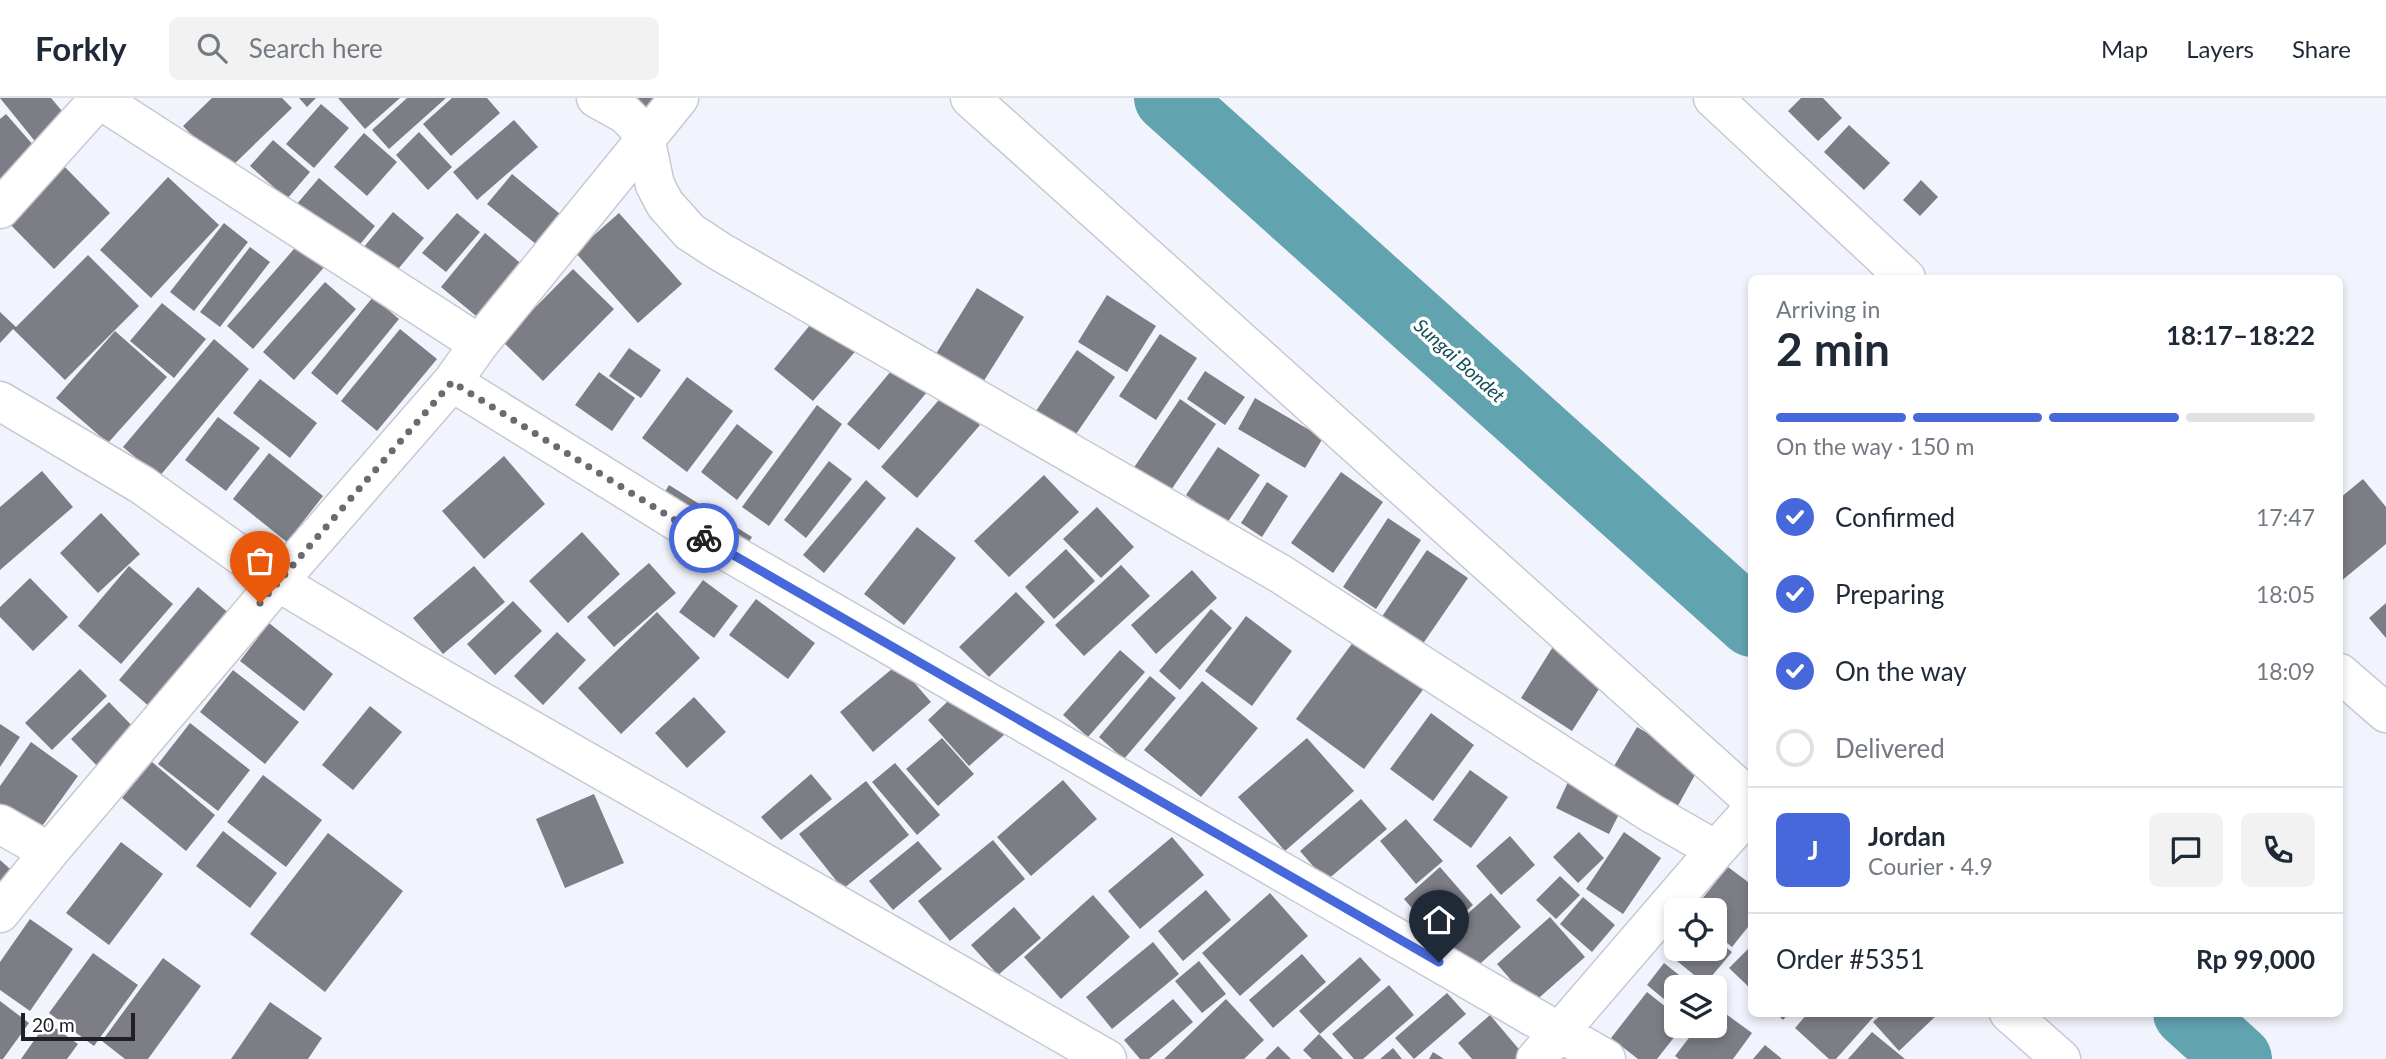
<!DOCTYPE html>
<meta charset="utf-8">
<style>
:root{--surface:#fff;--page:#f2f2f3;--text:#1f2937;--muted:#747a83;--line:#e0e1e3;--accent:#4668db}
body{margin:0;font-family:Lato,sans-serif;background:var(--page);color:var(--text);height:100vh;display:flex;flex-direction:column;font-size:26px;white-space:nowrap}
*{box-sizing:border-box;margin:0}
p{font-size:23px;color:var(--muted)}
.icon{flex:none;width:38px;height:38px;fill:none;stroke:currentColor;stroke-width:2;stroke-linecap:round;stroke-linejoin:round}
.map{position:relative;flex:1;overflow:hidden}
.side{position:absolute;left:1748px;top:177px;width:595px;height:742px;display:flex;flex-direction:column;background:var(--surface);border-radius:10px;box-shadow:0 4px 10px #0003}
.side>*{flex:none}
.buttons{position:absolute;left:1664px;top:800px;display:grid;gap:14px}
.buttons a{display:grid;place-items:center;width:63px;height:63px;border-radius:10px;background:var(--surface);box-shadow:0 4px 10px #0003;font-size:35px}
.scale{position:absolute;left:21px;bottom:18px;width:114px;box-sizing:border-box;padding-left:7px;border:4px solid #202024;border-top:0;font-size:19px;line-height:24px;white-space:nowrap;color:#202024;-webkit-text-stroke:5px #fff;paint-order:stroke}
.pin{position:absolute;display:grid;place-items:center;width:60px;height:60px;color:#fff;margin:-72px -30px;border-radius:50% 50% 50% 0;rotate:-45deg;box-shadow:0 0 7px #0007}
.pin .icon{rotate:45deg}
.courier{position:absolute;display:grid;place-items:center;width:70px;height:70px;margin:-35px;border:5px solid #4668db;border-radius:50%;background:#fff;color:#222;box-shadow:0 2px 9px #0007}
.headline em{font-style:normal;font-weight:700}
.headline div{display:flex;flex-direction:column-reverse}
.headline{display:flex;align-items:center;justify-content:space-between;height:119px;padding:0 28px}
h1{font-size:46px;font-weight:700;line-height:52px}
.bar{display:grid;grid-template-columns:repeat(4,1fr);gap:10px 7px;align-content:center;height:84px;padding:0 28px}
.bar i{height:9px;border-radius:5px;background:var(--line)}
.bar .current{background:var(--accent)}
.bar p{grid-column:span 4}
.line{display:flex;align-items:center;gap:18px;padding:0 28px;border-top:2px solid var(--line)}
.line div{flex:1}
.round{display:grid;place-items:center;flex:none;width:74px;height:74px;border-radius:10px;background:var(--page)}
ol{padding:0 28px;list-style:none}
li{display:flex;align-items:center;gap:21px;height:77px}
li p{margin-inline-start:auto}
li .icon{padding:7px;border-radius:50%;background:var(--accent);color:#fff;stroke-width:4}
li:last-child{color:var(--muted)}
li i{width:38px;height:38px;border:4px solid var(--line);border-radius:50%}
header{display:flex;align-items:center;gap:42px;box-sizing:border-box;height:98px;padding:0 35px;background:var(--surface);border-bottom:2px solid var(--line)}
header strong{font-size:33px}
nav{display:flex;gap:38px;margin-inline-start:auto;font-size:24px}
.search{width:490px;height:63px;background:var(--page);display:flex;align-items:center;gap:18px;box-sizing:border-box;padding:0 24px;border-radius:10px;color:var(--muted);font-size:26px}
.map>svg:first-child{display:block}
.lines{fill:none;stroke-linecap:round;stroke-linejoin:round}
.river{stroke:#61a3af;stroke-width:68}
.building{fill:#7c7d85}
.street-casing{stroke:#c7c9d2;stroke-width:41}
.street{stroke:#fff;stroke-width:38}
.done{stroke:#6a6a70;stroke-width:7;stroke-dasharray:0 12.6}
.route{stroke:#4668db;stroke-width:9}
.labels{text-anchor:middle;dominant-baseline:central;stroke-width:7;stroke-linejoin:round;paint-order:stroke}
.water-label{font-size:19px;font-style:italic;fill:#134e57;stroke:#fff}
</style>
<header>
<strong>Forkly</strong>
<div class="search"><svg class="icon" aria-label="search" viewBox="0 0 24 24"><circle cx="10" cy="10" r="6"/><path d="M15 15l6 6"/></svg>Search here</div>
<nav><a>Map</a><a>Layers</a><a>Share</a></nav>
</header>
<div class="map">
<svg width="2386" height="961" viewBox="0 0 2386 961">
<rect width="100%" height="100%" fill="#f2f4fd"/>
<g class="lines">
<path class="river" d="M1168 0 1752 525
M2187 915 2238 961"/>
</g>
<path class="building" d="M0 0H51L73 26 42 52Z
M212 0H282L292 10 227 73 183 28Z
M299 0H316L307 9Z
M338 0H400L365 31Z
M407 0H446L389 51 372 32Z
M452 0H487L500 15 451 58 423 26Z
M630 0H668L651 19Z
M1801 0H1823L1842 20 1818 43 1788 13Z
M321 6 349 30 314 70 286 46Z
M6 16 41 56 0 89V21Z
M514 22 538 49 477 102 453 74Z
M1849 27 1890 65 1864 92 1824 54Z
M419 34 452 69 428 92 396 57Z
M364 35 397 64 367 98 334 69Z
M273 42 310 74 287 101 250 68Z
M59 63 110 115 54 171 2 118Z
M512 76 566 121 542 151 487 106Z
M168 79 219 127 151 200 100 152Z
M319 80 375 128 353 155 296 107Z
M1921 82 1938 99 1920 118 1903 102Z
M393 114 424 140 394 176 363 150Z
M457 115 480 134 446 174 422 155Z
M619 115 682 186 638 225 575 154Z
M224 125 248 144 194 213 170 194Z
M485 135 525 169 481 222 441 189Z
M300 144 326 167 253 251 227 228Z
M250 149 270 164 220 229 200 214Z
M88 157 139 208 65 282 13 231 0 245V214L16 229Z
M573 171 614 211 543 283 502 243Z
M325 184 356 211 294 282 263 254Z
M977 190 1024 219 980 289 934 259Z
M1107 197 1156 228 1127 274 1078 244Z
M373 199 399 221 337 297 311 275Z
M162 205 206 241 174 280 130 243Z
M819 216 859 249 813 303 774 271Z
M400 231 437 261 377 333 341 303Z
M115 233 167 279 108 345 56 300Z
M1160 236 1197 260 1156 322 1119 298Z
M214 241 249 271 159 379 123 349Z
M629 250 661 272 641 300 609 278Z
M1077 252 1115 279 1074 339 1036 313Z
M896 267 927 294 879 352 847 326Z
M1205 273 1245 299 1225 327 1187 301Z
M599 274 635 300 612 333 575 307Z
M687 279 733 313 687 374 642 340Z
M260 281 317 325 290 360 233 315Z
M944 296 980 327 917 400 881 369Z
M1255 300 1323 340 1305 370 1238 331Z
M1180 301 1216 326 1169 395 1133 371Z
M817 307 842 326 769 428 742 409Z
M218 319 260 350 226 393 185 362Z
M737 326 773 354 737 402 701 374Z
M1218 349 1260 377 1227 425 1186 397Z
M269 355 323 398 287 444 233 401Z
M504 358 545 406 484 461 442 413Z
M829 363 852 381 806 440 784 422Z
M42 373 73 409 0 472V409Z
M1341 374 1383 404 1333 475 1291 445Z
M1044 377 1079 414 1009 479 974 443Z
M2363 381 2386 409V446L2340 484V400Z
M866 382 886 400 824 475 803 457Z
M1267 384 1288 398 1262 439 1241 425Z
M669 387 752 439 744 452 661 400Z
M1097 409 1134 449 1101 480 1063 441Z
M101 415 140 456 98 495 60 455Z
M1388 420 1421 442 1376 511 1343 489Z
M917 429 956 460 904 527 864 496Z
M582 434 620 476 568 525 529 483Z
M1066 451 1095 483 1054 521 1025 489Z
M1427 452 1468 480 1420 550 1379 523Z
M649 465 676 495 614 549 587 519Z
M1121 467 1150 498 1084 558 1055 527Z
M129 468 173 506 121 566 78 528Z
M474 468 505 504 443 556 413 520Z
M1192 472 1217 500 1156 556 1131 527Z
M30 480 68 519 33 553 0 519V509Z
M703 482 738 508 714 540 679 514Z
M198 489 231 517 151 610 119 582Z
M1016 494 1045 524 989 579 959 549Z
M756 501 815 545 788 581 729 537Z
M513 503 542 533 495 577 467 546Z
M2386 505V540L2369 520Z
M1211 511 1232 530 1180 592 1159 573Z
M657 514 700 560 621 636 578 590Z
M1246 518 1292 553 1252 608 1205 573Z
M269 525 333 576 304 613 240 563Z
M557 534 586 562 543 607 514 578Z
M1357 539 1425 589 1364 671 1296 621Z
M1554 547 1606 580 1572 633 1521 600Z
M1120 552 1145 574 1088 639 1063 617Z
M898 566 931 604 873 654 840 614Z
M80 571 107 598 52 652 25 625Z
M233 572 299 624 265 666 200 614Z
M1150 578 1176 600 1124 661 1099 639Z
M1202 583 1258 630 1201 699 1144 652Z
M962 590 1004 637 969 668 928 622Z
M694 599 726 634 687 670 655 635Z
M109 604 140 636 102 673 71 641Z
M370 608 402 634 353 692 322 667Z
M1431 615 1474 647 1433 703 1390 671Z
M190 625 250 672 218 713 158 666Z
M0 626 20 639 0 669Z
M1637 629 1701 666 1675 713 1610 675Z
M942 640 974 676 938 708 906 671Z
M1307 640 1354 693 1285 753 1238 699Z
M31 644 78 678 35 738 0 713V688Z
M152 664 215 717 186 753 122 700Z
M895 665 940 717 917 737 872 684Z
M1470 672 1508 699 1471 750 1433 722Z
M811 676 832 701 781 742 761 719Z
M263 677 322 722 286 769 227 724Z
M1063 682 1097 721 1031 778 997 739Z
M1569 682 1623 708 1609 736 1556 710Z
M866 683 909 737 843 791 799 736Z
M594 696 624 765 565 790 536 721Z
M1361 701 1387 731 1326 783 1300 753Z
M1406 721 1443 763 1416 786 1380 743Z
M223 733 277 775 250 810 196 768Z
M1579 734 1604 760 1578 785 1553 759Z
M1624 734 1661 760 1623 816 1586 791Z
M328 735 403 793 325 894 250 836Z
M1510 738 1535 767 1501 797 1476 768Z
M1172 739 1204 777 1140 831 1108 793Z
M993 742 1025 781 950 843 918 803Z
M918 743 942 771 893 812 869 783Z
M121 744 163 776 109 847 66 815Z
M0 762 18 778 0 797Z
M1440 769 1473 807 1437 839 1404 801Z
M1728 769 1752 787V824L1732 849 1715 835V812H1693Z
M1560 778 1580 797 1556 821 1536 802Z
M1206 792 1231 822 1183 863 1158 833Z
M1270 795 1308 838 1240 898 1202 855Z
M1491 795 1521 829 1472 873 1441 839Z
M1093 797 1130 839 1061 901 1024 859Z
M1583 799 1615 827 1592 854 1560 826Z
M1014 809 1041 840 998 877 971 847Z
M1550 819 1585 859 1532 906 1497 866Z
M30 821 73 851 30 913 0 892V864Z
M1676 839V850H1715V841L1732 854 1705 886 1665 853Z
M1153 844 1179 876 1112 931 1086 899Z
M1752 847V892L1729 870Z
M93 855 138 887 94 948 49 915Z
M1302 856 1326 884 1273 930 1249 902Z
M1360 859 1381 882 1320 936 1299 913Z
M163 860 201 888 148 961H125L102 943Z
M1199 863 1226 896 1202 915 1175 883Z
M1664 865 1694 889H1676V911L1647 887Z
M1389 887 1414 917 1363 961H1354L1332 936Z
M1647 894 1676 917V928H1683L1657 961H1638L1611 940Z
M1447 895 1466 916 1414 961 1395 940Z
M1173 901 1193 924 1149 961H1140L1124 942Z
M1226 901 1264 942 1244 961H1164Z
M0 903 29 925 3 961H0Z
M270 904 322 940 308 961H231Z
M1715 908 1752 935 1733 961H1679L1675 958 1698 928H1715Z
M1776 915H1789L1783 922Z
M1808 915H1877L1836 961H1829L1795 930Z
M1883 915H1939L1899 953 1873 924Z
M1490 917 1523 956 1518 961H1472L1458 945Z
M47 924 78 946 67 961H21Z
M1872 934 1905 961H1848Z
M1319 936 1343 961H1312L1303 952Z
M1765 947 1782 961H1753Z
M1278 948 1291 961H1265Z
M1393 950 1402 961H1380Z
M1433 954 1444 961H1429Z"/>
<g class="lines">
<g class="street-casing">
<path id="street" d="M596 0 625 16 635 26 645 39 655 87 665 106 690 134 719 153 1279 475 1651 715 1716 752 1752 712
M970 0 1752 702
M1713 0 1906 180
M0 111 99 1 479 246
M452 284 697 436 1606 961
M0 303 142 387 278 484 414 565 1107 961
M2340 575 2386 615
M0 726 49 754
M0 815 49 754 278 484 452 284 479 246 679 0
M2009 915 2061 961
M1536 961 1716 752"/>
</g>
<use href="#street" class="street"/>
</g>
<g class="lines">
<path class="done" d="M260 505 452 284 704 440"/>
<path class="route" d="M704 440 1439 864"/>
</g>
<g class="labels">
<g class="water-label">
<text transform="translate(1460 262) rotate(42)">Sungai Bondet</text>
</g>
</g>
</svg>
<div class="buttons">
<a><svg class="icon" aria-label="locate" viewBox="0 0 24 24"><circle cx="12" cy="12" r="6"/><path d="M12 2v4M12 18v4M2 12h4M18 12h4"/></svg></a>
<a><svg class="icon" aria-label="layers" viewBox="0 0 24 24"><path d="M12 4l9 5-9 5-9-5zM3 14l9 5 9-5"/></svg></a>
</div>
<div class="scale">20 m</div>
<div class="pin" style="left:260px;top:505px;background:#ea580c"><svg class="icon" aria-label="bag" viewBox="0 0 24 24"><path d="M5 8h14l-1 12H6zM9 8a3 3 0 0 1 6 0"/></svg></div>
<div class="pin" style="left:1439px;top:864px;background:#1f2937"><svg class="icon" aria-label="home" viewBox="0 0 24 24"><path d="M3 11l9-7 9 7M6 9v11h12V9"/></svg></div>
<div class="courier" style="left:704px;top:440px"><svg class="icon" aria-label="bike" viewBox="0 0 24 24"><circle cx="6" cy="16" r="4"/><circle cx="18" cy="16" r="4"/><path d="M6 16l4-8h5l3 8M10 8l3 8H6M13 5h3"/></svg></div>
<section class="side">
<div class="headline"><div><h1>2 min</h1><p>Arriving in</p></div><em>18:17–18:22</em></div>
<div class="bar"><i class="current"></i><i class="current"></i><i class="current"></i><i></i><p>On the way · 150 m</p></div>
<ol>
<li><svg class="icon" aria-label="check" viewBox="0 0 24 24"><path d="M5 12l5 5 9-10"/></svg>Confirmed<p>17:47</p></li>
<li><svg class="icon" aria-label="check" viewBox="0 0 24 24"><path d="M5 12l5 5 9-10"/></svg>Preparing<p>18:05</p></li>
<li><svg class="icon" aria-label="check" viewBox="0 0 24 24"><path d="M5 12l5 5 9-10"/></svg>On the way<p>18:09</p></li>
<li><i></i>Delivered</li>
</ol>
<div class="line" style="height:126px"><b class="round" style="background:var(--accent);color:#fff">J</b><div><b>Jordan</b><p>Courier · 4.9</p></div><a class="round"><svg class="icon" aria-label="chat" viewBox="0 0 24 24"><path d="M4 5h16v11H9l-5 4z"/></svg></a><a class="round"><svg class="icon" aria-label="phone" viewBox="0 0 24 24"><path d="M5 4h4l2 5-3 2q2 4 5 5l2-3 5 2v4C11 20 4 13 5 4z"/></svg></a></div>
<div class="line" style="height:91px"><div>Order #5351</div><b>Rp 99,000</b></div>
</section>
</div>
